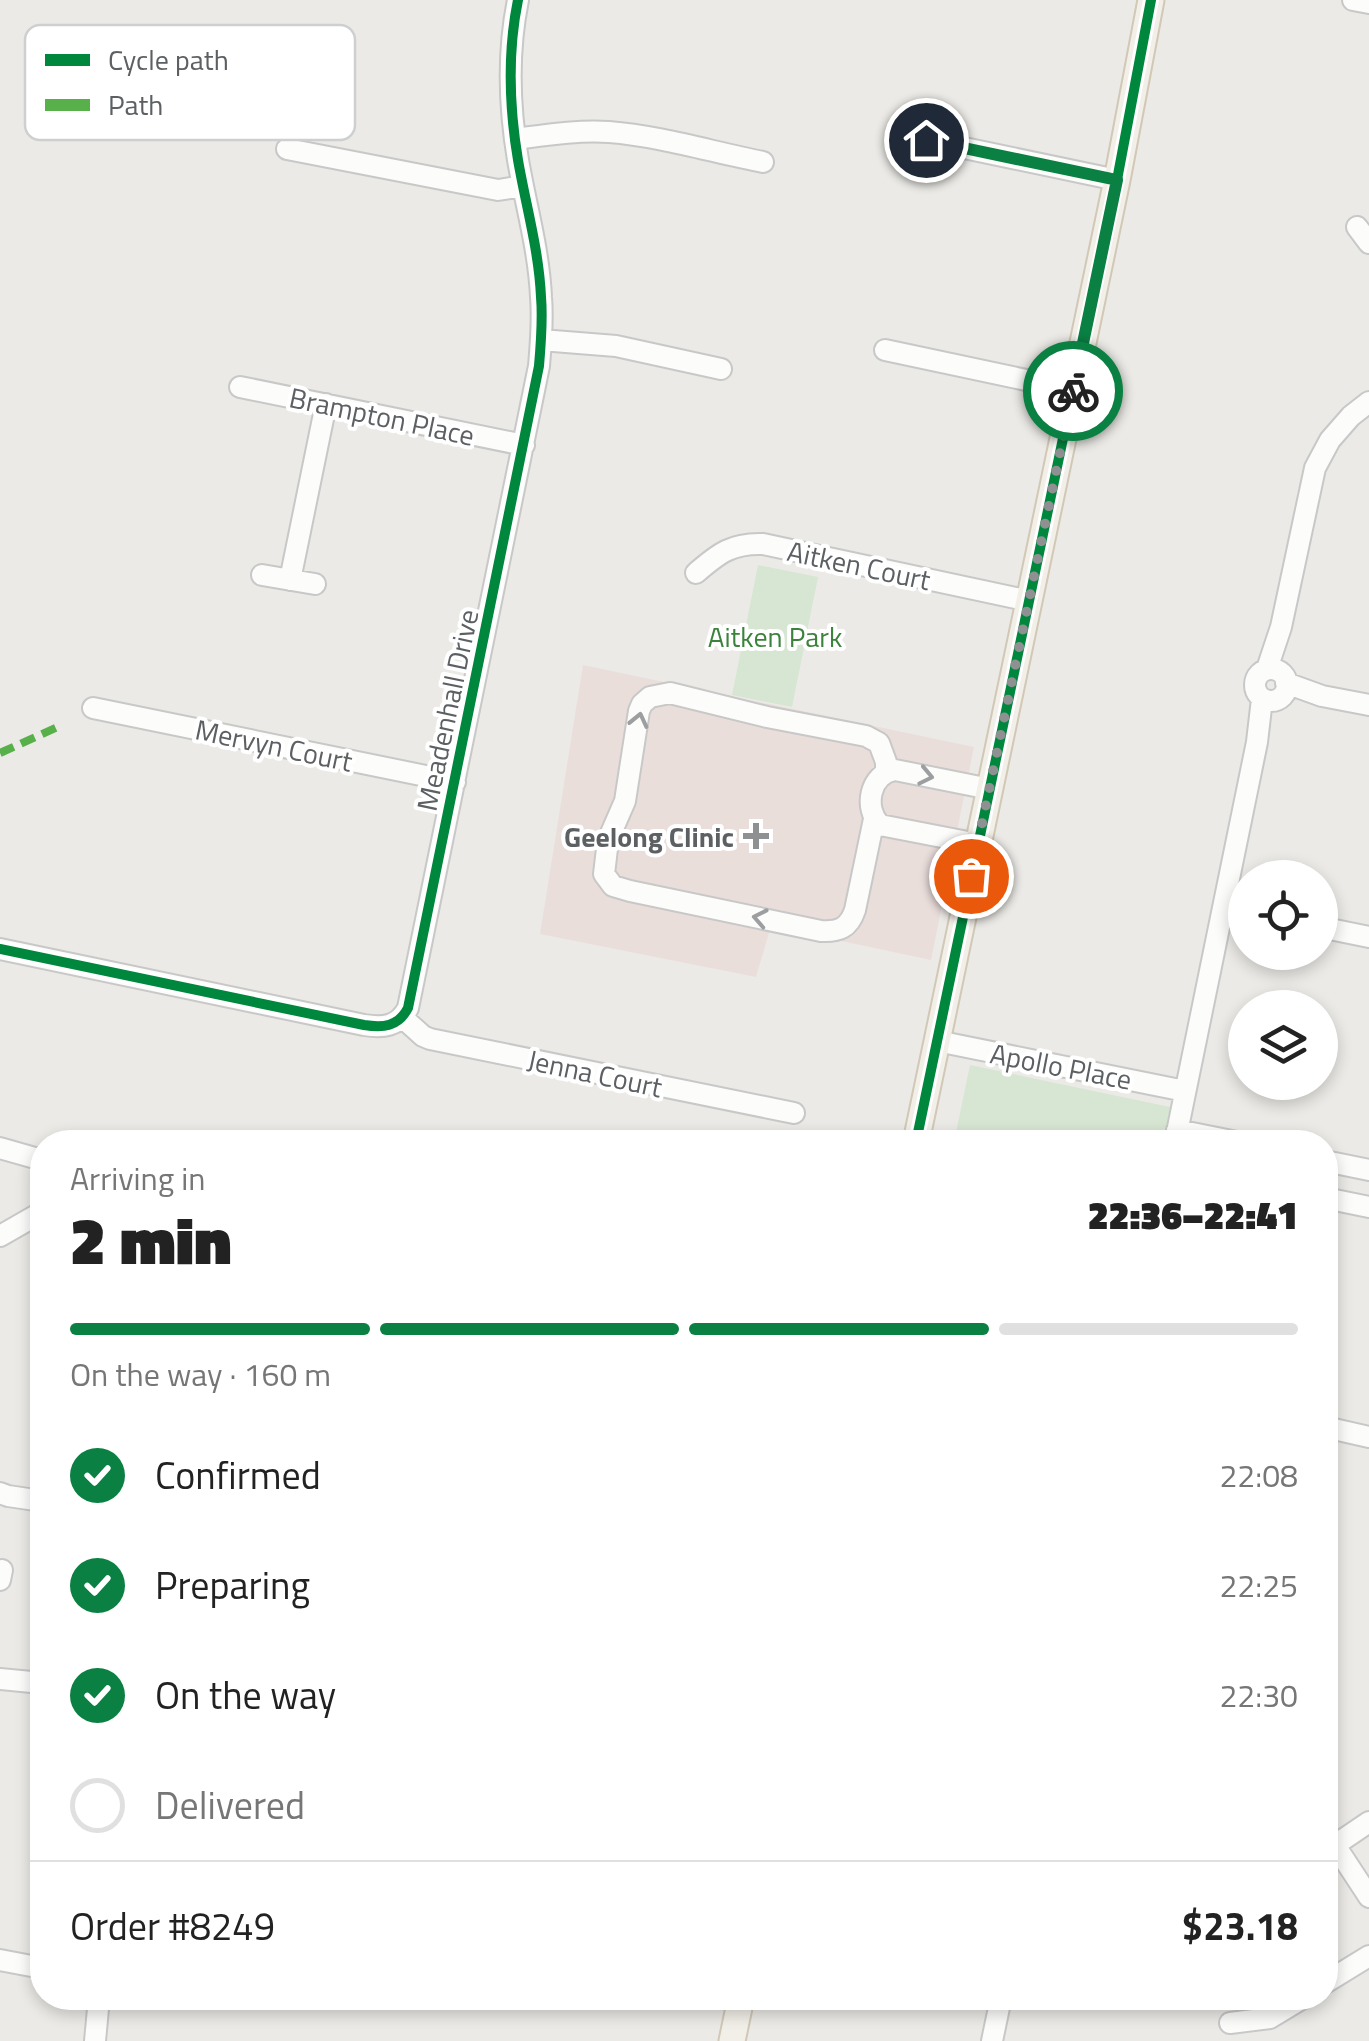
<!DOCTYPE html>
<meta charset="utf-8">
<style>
:root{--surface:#fff;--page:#f6f6f6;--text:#222;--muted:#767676;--line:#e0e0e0;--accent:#0b8043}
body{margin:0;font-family:"Titillium Web",sans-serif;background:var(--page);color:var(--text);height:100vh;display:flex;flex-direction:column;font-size:38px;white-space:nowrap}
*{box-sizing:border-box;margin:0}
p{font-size:32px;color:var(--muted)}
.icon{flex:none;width:55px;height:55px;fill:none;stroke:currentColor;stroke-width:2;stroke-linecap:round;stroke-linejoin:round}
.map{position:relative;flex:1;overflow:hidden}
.side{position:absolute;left:30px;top:1130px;width:1308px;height:880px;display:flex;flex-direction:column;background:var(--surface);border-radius:40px;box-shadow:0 5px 15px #0003}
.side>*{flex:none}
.controls{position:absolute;left:1228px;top:860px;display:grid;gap:20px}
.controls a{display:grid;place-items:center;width:110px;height:110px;border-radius:50%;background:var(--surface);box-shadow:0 5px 15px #0003;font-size:50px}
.pin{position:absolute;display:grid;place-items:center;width:85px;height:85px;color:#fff;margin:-42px;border:5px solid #fff;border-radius:50%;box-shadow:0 2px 10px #0007}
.courier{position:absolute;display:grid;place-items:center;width:100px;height:100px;margin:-50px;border:8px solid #0b8043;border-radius:50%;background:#fff;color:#222;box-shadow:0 2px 12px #0007}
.headline em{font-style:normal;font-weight:800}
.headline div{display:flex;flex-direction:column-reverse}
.headline{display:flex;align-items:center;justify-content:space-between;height:170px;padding:0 40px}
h1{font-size:65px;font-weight:800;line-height:75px}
.bar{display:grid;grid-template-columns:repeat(4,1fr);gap:15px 10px;align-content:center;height:120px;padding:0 40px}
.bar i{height:12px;border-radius:8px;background:var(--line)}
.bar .active{background:var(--accent)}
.bar p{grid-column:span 4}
.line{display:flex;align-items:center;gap:25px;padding:0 40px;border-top:2px solid var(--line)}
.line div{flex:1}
ol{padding:0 40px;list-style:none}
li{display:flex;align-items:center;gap:30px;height:110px}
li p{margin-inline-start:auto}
li .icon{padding:10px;border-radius:50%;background:var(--accent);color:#fff;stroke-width:4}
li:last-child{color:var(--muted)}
li i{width:55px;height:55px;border:5px solid var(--line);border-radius:50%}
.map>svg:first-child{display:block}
.medical{fill:#eadedb}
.green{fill:#d6e6d2}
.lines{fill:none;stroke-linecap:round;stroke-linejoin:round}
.minor-casing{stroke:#c8c8c8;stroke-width:24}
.major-casing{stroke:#d1c8b6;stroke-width:29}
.minor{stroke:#fcfcfb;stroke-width:20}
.major{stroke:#f2efe8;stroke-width:25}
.quiet{stroke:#58b04a;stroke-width:8;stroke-dasharray:15 8;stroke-linecap:butt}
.cycleway-casing{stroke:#fff;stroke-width:16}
.cycleway{stroke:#00873e;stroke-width:10}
.oneway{stroke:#9c9ea0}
.done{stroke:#8e9091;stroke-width:10;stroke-dasharray:0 18}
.route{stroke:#0b8043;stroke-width:12}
.poi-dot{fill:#8e9091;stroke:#fff;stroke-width:4}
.labels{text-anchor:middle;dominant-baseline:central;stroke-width:8;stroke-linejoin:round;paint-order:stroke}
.street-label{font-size:28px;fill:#5c6063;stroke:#fff}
.park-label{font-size:28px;fill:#3d823c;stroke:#fff}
.poi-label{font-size:28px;font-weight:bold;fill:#5c6063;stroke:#fff;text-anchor:end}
.key{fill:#fff;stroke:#cecfd0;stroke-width:2.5}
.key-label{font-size:28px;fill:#5c6063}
</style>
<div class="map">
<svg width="1369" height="2041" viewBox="0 0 1369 2041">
<rect width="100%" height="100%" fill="#ebeae6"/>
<path class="medical" d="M583 665 974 747 931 960 771 926 756 977 540 934Z"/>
<path class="green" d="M758 565 818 577 792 707 732 695Z
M970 1065 1170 1107 1163 1142H954Z"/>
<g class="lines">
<g class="minor-casing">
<path id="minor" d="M1353 0 1369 3
M515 139C546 135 577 130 609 132 660 136 712 152 763 162
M926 140 1117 180
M287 149 498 190 523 186
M1357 227 1369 243
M541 340 616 346 721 369
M885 350 1073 390
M240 387 524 445
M696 573C719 553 732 543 763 544L1030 601
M262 575 315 584
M290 580 326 404
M1255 685a16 16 0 1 1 32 0a16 16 0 1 1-32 0Z
M1267 669 1281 627 1315 468 1330 440 1351 416 1369 402
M1286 683 1322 696 1369 705
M93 708 455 782
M874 819 855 910C849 928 839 932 821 931L630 891 613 886 604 874 608 840 625 801 639 711 642 704 650 697 670 693 767 717 866 736 879 743 886 762V772
M978 844 880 825C863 808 870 774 895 770L990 789
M1224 908 1245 912
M1320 927 1369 937
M0 949 364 1025C383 1028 398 1027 408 1008L539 366C541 343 543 320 541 297 539 251 526 206 518 160 509 106 507 54 518 0
M403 1018 423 1036 430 1039 794 1113
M937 1041 1185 1091
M1177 1130 1237 1142
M1175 1142 1257 742 1262 699
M0 1148 42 1160
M1325 1161 1369 1170
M1325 1198 1369 1207
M0 1236 42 1212
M1325 1427 1369 1437
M0 1493 8 1496 42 1501
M0 1580 2 1570
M0 1679 42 1683
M1325 1830 1369 1897
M1335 1845 1369 1822
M0 1960 42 1968
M1325 1983 1369 1956
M1230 2023 1270 2018 1303 1998
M95 2041 99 1998
M992 2041 1001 1998"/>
</g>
<g class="major-casing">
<path id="major" d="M916 1142 1117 180 1151 0
M732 2041 741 1998"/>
</g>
<use href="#minor" class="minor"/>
<use href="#major" class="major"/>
<path class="quiet" d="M0 753 60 726"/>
<g class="cycleway-casing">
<path id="cycleway" d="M0 949 364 1025C383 1028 398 1027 408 1008L539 366C541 343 543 320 541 297 539 251 526 206 518 160 509 106 507 54 518 0
M916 1142 1117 180 1151 0"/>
</g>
<use href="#cycleway" class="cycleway"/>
</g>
<defs><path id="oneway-chevron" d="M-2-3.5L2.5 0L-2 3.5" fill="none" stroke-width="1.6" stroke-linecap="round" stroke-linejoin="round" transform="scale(2.5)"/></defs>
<g class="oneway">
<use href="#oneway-chevron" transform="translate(639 720) rotate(-77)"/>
<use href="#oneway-chevron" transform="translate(926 776) rotate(12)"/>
<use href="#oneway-chevron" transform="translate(760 918) rotate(-169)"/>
</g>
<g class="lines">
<path class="done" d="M971 876 1073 391"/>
<path class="route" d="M926 140 1117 180 1073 391"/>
</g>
<path class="poi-dot" d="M751 821h10v10h10v10h-10v10h-10v-10h-10v-10h10z"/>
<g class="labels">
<g class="street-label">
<text transform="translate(382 416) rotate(12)">Brampton Place</text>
<text transform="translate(859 565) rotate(12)">Aitken Court</text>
<text transform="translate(447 710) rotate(-78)">Meadenhall Drive</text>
<text transform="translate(274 745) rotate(12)">Mervyn Court</text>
<text transform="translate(1061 1066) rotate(11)">Apollo Place</text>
<text transform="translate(595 1073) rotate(12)">Jenna Court</text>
</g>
<g class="park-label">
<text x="775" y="636">Aitken Park</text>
</g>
<g class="poi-label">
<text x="734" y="836">Geelong Clinic</text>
</g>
</g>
<rect x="25" y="25" width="330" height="115" rx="15" class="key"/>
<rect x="45" y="54" width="45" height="12" fill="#00873e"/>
<rect x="45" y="99" width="45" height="12" fill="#58b04a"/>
<g class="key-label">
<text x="108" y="70">Cycle path</text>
<text x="108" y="115">Path</text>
</g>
</svg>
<div class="controls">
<a><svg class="icon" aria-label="locate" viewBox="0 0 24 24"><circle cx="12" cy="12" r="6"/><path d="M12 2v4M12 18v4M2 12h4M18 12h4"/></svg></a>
<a><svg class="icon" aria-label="layers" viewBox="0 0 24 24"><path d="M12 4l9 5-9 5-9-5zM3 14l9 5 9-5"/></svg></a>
</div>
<div class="pin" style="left:971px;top:876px;background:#ea580c"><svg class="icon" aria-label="bag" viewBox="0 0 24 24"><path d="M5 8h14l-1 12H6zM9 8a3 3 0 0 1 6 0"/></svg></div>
<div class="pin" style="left:926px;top:140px;background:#1f2937"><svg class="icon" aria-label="home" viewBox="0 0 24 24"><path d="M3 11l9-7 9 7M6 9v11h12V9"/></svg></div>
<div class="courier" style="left:1073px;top:391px"><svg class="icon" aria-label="bike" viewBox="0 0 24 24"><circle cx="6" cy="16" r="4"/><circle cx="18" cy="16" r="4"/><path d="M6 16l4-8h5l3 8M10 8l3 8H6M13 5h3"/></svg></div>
<section class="side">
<div class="headline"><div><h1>2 min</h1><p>Arriving in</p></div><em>22:36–22:41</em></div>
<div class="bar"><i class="active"></i><i class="active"></i><i class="active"></i><i></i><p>On the way · 160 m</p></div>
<ol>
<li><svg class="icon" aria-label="check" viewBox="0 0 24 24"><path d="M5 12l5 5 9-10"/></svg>Confirmed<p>22:08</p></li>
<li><svg class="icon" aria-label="check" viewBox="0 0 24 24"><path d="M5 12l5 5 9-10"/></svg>Preparing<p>22:25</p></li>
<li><svg class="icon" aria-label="check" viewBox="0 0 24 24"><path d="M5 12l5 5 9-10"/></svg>On the way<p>22:30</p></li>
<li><i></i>Delivered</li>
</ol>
<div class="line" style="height:130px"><div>Order #8249</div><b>$23.18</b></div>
</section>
</div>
